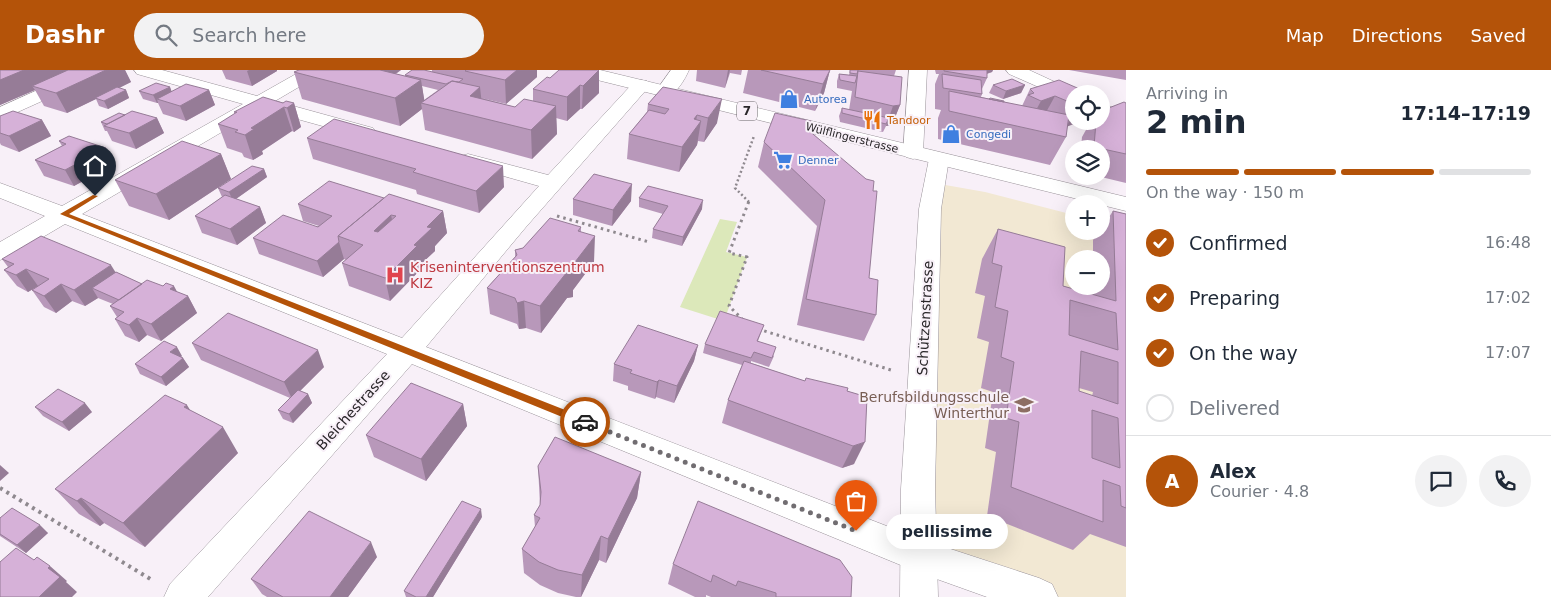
<!DOCTYPE html>
<meta charset="utf-8">
<style>
:root{--surface:#fff;--page:#f2f2f3;--text:#1f2937;--muted:#747a83;--line:#e0e1e3;--accent:#b45309}
body{margin:0;font-family:"DejaVu Sans",sans-serif;background:var(--page);color:var(--text);height:100vh;display:flex;flex-direction:column;font-size:19px;white-space:nowrap}
*{box-sizing:border-box;margin:0}
p{font-size:16px;color:var(--muted)}
.icon{flex:none;width:28px;height:28px;fill:none;stroke:currentColor;stroke-width:2;stroke-linecap:round;stroke-linejoin:round}
.map{position:relative;flex:1;overflow:hidden}
.drawer{display:flex;flex-direction:column;background:var(--surface);width:425px}
.drawer>*{flex:none}
.controls{position:absolute;left:1065px;top:15px;display:grid;gap:10px}
.controls a{display:grid;place-items:center;width:45px;height:45px;border-radius:50%;background:var(--surface);box-shadow:0 5px 20px #0002;font-size:25px}
.pin{position:absolute;display:grid;place-items:center;width:42px;height:42px;color:#fff;margin:-51px -21px;border-radius:50% 50% 50% 0;rotate:-45deg;box-shadow:0 0 5px #0007}
.pin .icon{rotate:45deg}
.courier{position:absolute;display:grid;place-items:center;width:50px;height:50px;margin:-25px;border:4px solid #b45309;border-radius:50%;background:#fff;color:#222;box-shadow:0 1px 6px #0007}
.bubble{position:absolute;height:35px;border-radius:18px;background:var(--surface);box-shadow:0 5px 20px #0002;font-size:16px;font-weight:800;line-height:35px;text-align:center}
.overview em{font-style:normal;font-weight:800}
.overview div{display:flex;flex-direction:column-reverse}
.overview{display:flex;align-items:center;justify-content:space-between;height:85px;padding:0 20px}
h1{font-size:32px;font-weight:800;line-height:38px}
.bar{display:grid;grid-template-columns:repeat(4,1fr);gap:8px 5px;align-content:center;height:60px;padding:0 20px}
.bar i{height:6px;border-radius:4px;background:var(--line)}
.bar .selected{background:var(--accent)}
.bar p{grid-column:span 4}
.line{display:flex;align-items:center;gap:12px;padding:0 20px;border-top:1px solid var(--line)}
.line div{flex:1}
.round{display:grid;place-items:center;flex:none;width:52px;height:52px;border-radius:26px;background:var(--page)}
ol{padding:0 20px;list-style:none}
li{display:flex;align-items:center;gap:15px;height:55px}
li p{margin-inline-start:auto}
li .icon{padding:5px;border-radius:50%;background:var(--accent);color:#fff;stroke-width:4}
li:last-child{color:var(--muted)}
li i{width:28px;height:28px;border:2px solid var(--line);border-radius:50%}
header{display:flex;align-items:center;gap:30px;box-sizing:border-box;height:70px;padding:0 25px;background:var(--accent);color:#fff}
header strong{font-size:24px}
nav{display:flex;gap:28px;margin-inline-start:auto;font-size:18px}
.search{width:350px;height:45px;background:var(--page);display:flex;align-items:center;gap:12px;box-sizing:border-box;padding:0 18px;border-radius:28px;color:var(--muted);font-size:19px}
main{display:flex;flex:1;min-height:0}
.map>svg:first-child{display:block}
.education{fill:#f2e8d3;fill-rule:evenodd}
.green{fill:#dce8ba}
.lines{fill:none;stroke-linecap:round;stroke-linejoin:round}
.minor-casing{stroke:#9a939a;stroke-width:1}
.tertiary-casing{stroke:#9a939a;stroke-width:1}
.primary-casing{stroke:#9a939a;stroke-width:1}
.path-far2{stroke:#8f898f;stroke-width:2.5;stroke-dasharray:2 2.5;stroke-linecap:butt}
.path-far1{stroke:#8f898f;stroke-width:3;stroke-dasharray:2.5 4;stroke-linecap:butt}
.path{stroke:#8f898f;stroke-width:4;stroke-dasharray:3 4.5;stroke-linecap:butt}
.minor{fill:#fff;fill-rule:evenodd}
.tertiary{fill:#fff;fill-rule:evenodd}
.primary{fill:#fff;fill-rule:evenodd}
.wall{fill:#b898ba;fill-rule:evenodd}
.shaded-wall{fill:#967c97}
.building{fill:#d6b1d8;stroke:#967c97;fill-rule:evenodd}
.route{fill:#b45309}
.done{stroke:#716d71;stroke-width:5;stroke-dasharray:0 9}
.labels{text-anchor:middle;dominant-baseline:central;stroke-width:4;stroke-linejoin:round;paint-order:stroke}
.far-shop-label{font-size:11px;fill:#366cbe;stroke:#f8f0f8;text-anchor:start}
.far-food-label{font-size:11px;fill:#c56008;stroke:#f8f0f8;text-anchor:start}
.far-street-label{font-size:11px;fill:#292629;stroke:#f8f0f8}
.shield{fill:#f8f0f8;stroke:#676367;stroke-width:1}
.shield-label{font-size:12px;font-weight:bold;fill:#292629}
.health-label{font-size:14px;fill:#be3a42;stroke:#f8f0f8;text-anchor:start}
.street-label{font-size:14px;fill:#292629;stroke:#f8f0f8}
.education-label{font-size:14px;fill:#785e54;stroke:#f8f0f8;text-anchor:end}
</style>
<header>
<strong>Dashr</strong>
<div class="search"><svg class="icon" aria-label="search" viewBox="0 0 24 24"><circle cx="10" cy="10" r="6"/><path d="M15 15l6 6"/></svg>Search here</div>
<nav><a>Map</a><a>Directions</a><a>Saved</a></nav>
</header>
<main>
<div class="map">
<svg width="1126" height="527" viewBox="0 0 1126 527">
<rect width="100%" height="100%" fill="#f8f0f8"/>
<path class="education" d="M934 113 985 122 1074 145V161H1101V152L1126 159V527H1039L920 487ZM1074 189H1101V216H1074Z"/>
<path class="green" d="M720 149 737 152 726 182 747 187 724 251 680 237Z"/>
<g class="lines">
<g class="minor-casing">
<path id="minor" d="M82 0H105L102 4 0 50V37Z
M134 0H162L257 26 303 0H324L321 4 275 31 373 58 376 62 373 66 366 68 261 39 82 144 402 268 539 116 461 94 458 90 461 86 468 84 548 105 635 11 641 10 647 11 650 15 647 19 526 157 426 277 920 469 1039 508 1052 514 1058 527H987L920 503 412 294 208 527H164L170 514 387 284 65 154 9 187 0 190V172L45 146 0 128V113L62 136 243 34 137 4Z
M671 0H689C683 13 674 29 659 25L656 21Z
M909 0H927L923 83 920 87 913 89 906 87 903 83Z"/>
</g>
<g class="tertiary-casing">
<path id="tertiary" d="M1006 0H1029L1081 24H1074V31L1068 30 1009 4Z
M1101 33 1126 43V56L1101 46Z
M939 83 946 85 949 89 941 139 935 419 938 527H900L901 419 919 139 929 89 932 85Z"/>
</g>
<g class="primary-casing">
<path id="primary" d="M570 0H600L1126 127V141L573 4Z"/>
</g>
<path class="path-far2" d="M749 132 735 118 754 66"/>
<path class="path-far1" d="M557 146 649 172
M743 250 729 236 747 187 729 183 749 131
M758 259 891 300"/>
<path class="path" d="M0 418 152 510"/>
<use href="#minor" class="minor"/>
<use href="#tertiary" class="tertiary"/>
<use href="#primary" class="primary"/>
</g>
<path class="wall" d="M0 0H125L131 12 119 18 126 20 129 28 108 39 99 36 96 29 67 43 44 36 35 20 0 35Z
M222 0H277V1L252 16 226 9Z
M299 0H401L396 4 405 6V5L432 2V0H537V7L506 34 481 28 515 37 533 31V19L550 8 559 0 599 23 582 39H580L567 51 556 48 557 64 532 89 425 60 422 39 400 56 302 29 294 2ZM422 16 438 20 424 30Z
M697 0H742L741 5 730 3 725 18 696 11Z
M748 0H830L824 23 815 41 743 23Z
M850 0H896L894 6 900 35 892 55 886 56 883 62 840 52 839 46 842 38 849 40 852 21 837 18V11L839 4 849 5Z
M935 0H993L992 2 987 4V8L982 19V24L981 27 1022 36 1030 19 1074 24V51L1067 57 1066 67 1050 95 938 69V48L941 40 935 39V14L939 4H936Z
M1069 0H1126V10Z
M993 15H1025L1021 23 1003 29 989 23Z
M170 17 171 21 209 20 215 35 186 51 163 44 158 33H157L143 29 139 21Z
M663 17 717 53 704 72 698 71 697 75 679 102 627 89 629 64 647 42 648 34Z
M294 33 301 57 294 62 292 61 262 81 263 84 253 90 244 87 242 83 227 78 218 54 235 44 234 42Z
M1126 33V113L1097 106H1101V79H1081L1082 67 1091 51H1101Z
M125 45 157 48 164 63 136 79 112 71 107 61H105L101 52Z
M0 46 42 50 51 66 19 82 1 75 0 73Z
M809 60 873 121 869 208 876 245 864 271 797 255 817 156 758 97 764 72Z
M69 66 114 94 74 116 44 106 35 90 62 76 59 71Z
M307 68 504 117 479 143 417 124 416 120 313 89Z
M221 84 231 109 169 150 129 136 115 110Z
M264 99 267 107 236 129 260 137 266 153 237 175 202 163 195 146 222 127 218 118Z
M384 128 443 141 447 163 435 176V181L421 194 422 198 390 231 349 216 342 193 346 190 344 189 323 207 259 184 253 168 319 156 303 151 298 134Z
M639 128 702 139 682 176 652 168 653 159 663 144 639 137Z
M573 129 631 131 612 156 573 145Z
M1113 141 1126 144V477L1090 464 1073 480 987 446 996 382 985 378 993 322 981 318 989 272 977 268 985 226 975 223 982 189 998 159 1063 216 1093 225V216H1101V189H1093V170L1100 161H1101V159ZM1079 318 1093 322 1092 326 1079 321Z
M581 157V162L594 192 573 220V227L567 228 541 263 526 258 519 259 517 254 490 244 487 218 515 187V180L523 178Z
M2 189 116 202 142 214 177 222 188 226 197 243 161 271 147 265 139 272 125 266 115 249 117 247 110 236 113 234 98 228 85 236 72 231 56 243 44 237 32 220 38 216 28 222 17 216 4 200 8 197Z
M764 255 758 271 774 286 769 297 751 291V293L805 311 847 321 867 327 854 394 842 398 722 353 728 330 742 295 703 283 705 274Z
M192 273 324 297 300 321 308 324 312 333 293 353 283 349 278 340 290 328 201 290Z
M698 275 694 291 674 333 656 327 655 329 628 320V316L613 311 614 294Z
M182 286 181 287 183 288 189 297 166 316 140 304 135 294Z
M463 334 467 356 426 411 374 387 366 365Z
M35 337 92 342 69 361 43 346Z
M190 341 238 383 145 477 104 453 100 456 79 444 55 419Z
M538 396 641 402 637 428 606 493 599 490 581 527H576L558 523 540 515 524 503 522 479 535 457 534 445 540 435Z
M482 447 433 527H406L404 521Z
M0 448 48 463 26 483 0 466Z
M377 487 348 527H267L262 524 251 509Z
M673 494 851 527H711L706 525V527H695L668 514Z"/>
<path class="shaded-wall" d="M24 0H80L32 16 35 20 0 35V10Z
M106 0H125L131 12 97 29 95 28 96 29 67 43 56 23Z
M249 0H277V1L252 16 247 1Z
M379 0H401L381 13Z
M517 0H537V7L506 34 505 10Z
M599 0V23L582 39 583 16Z
M728 0H730L725 18Z
M830 0 824 23 815 41 823 14Z
M973 0H993L992 2 978 6Z
M421 10 425 34 421 33 422 39 400 56 395 28Z
M580 15V39L567 51V27Z
M1025 15 1021 23 1003 29 1006 21Z
M170 17 173 25 157 29 158 33H157L153 25Z
M480 17 483 44 470 26Z
M126 20 129 28 108 39 104 31Z
M209 20 215 35 186 51 180 36Z
M1055 26 1044 46 1030 51 1041 31Z
M722 29 717 53 704 72 708 48Z
M294 33 301 57 294 62 287 38Z
M900 35 892 55 886 56 893 36Z
M556 36 557 64 532 89 531 60Z
M284 37 292 61 262 81 263 84 253 90 245 65 251 58Z
M1074 44V51H1082L1066 57Z
M697 45 695 59 701 51 697 75 679 102 682 77 694 49Z
M157 48 164 63 136 79 129 63Z
M42 50 51 66 19 82 9 66Z
M106 78 114 94 74 116 65 100Z
M221 84 231 109 169 150 156 124Z
M503 96 504 117 479 143 476 121Z
M264 99 267 107 233 131 229 122Z
M632 114 631 131 612 156 613 140Z
M703 130 702 139 682 176 683 167Z
M260 137 266 153 237 175 230 159Z
M443 141 447 163 435 176V181L421 194 422 198 390 231 385 208 427 157Z
M391 145 396 167 344 168Z
M595 166 594 192 573 220V227L567 228 541 263 540 236Z
M339 172 344 189 323 207 317 191Z
M111 195 121 211 92 218 98 228 85 236 74 220Z
M26 199 38 216 28 222 16 205Z
M61 214 72 231 56 243 44 226Z
M174 216 182 231 188 226 197 243 161 271 151 254 170 219Z
M524 231 526 258 519 259 517 233Z
M137 248 147 265 139 272 129 255Z
M698 275 694 291 674 333 677 316Z
M177 277 182 286 176 291 170 282Z
M318 280 324 297 292 329 284 312Z
M183 288 189 297 166 316 161 307Z
M659 310 656 327 655 329 657 312Z
M308 324 312 333 293 353 289 344Z
M85 333 92 342 69 361 62 352Z
M463 334 467 356 426 411 421 389Z
M187 335 203 361 184 337Z
M223 357 238 383 145 477 123 453Z
M865 372 854 394 842 398 853 376Z
M0 395 9 403 0 411Z
M641 402 637 428 606 493 608 469Z
M81 428 104 453 100 456 77 431Z
M481 439 482 447 433 527H426Z
M40 455 48 463 26 483 17 475Z
M601 466 599 490 581 527 582 505Z
M371 472 377 487 348 527H330Z
M50 496 67 511 66 512 77 522 72 527H39L48 498Z"/>
<path class="building" d="M0 0H24L0 10Z
M68 0H106L56 23 32 16Z
M299 0H380L421 10 395 28 294 2Z
M412 0H424L463 9 459 12 452 11 446 14 405 5Z
M466 0H517L505 10 465 1Z
M559 0H599L583 16 580 15 567 27 533 19 547 7 550 8Z
M761 0H830L823 14Z
M850 0H858L857 4 850 3Z
M944 0H987V8L944 1Z
M858 1 902 7 900 35 893 36 855 27Z
M839 4 857 6 855 13 840 10Z
M942 4 981 10 982 24 943 18Z
M1012 9 1025 15 1006 21 993 15Z
M1059 10 1091 24H1074V34L1055 26 1041 31 1028 25 1034 23 1030 19Z
M452 11 480 17 470 26 515 37 524 29 556 36 531 60 421 33Z
M156 13 170 17 153 25 139 21Z
M186 14 209 20 180 36 157 29Z
M117 17 126 20 104 31 95 28Z
M663 17 722 29 708 48 697 45 694 49 701 51 682 77 629 64 649 40 665 44 669 39 648 34Z
M949 21 1069 45 1066 67 949 41Z
M263 27 283 33 286 31 294 33 287 38 284 37 251 58 254 59 245 65 235 62 238 60 218 54 237 42H234Z
M990 28 1004 31V32L989 29Z
M1124 32 1126 33V84L1094 77 1096 51H1101V41Z
M842 38 889 48 886 54 842 43Z
M13 41 42 50 9 66 0 63V46Z
M132 41 157 48 129 63 104 56Z
M119 43 125 45 107 54 101 52Z
M775 43 811 51 807 59 866 109 874 111 873 121H877L869 208 878 210 876 245 806 229 825 130 764 72Z
M334 49 503 96 476 121 413 102 416 99 307 68Z
M69 66 106 78 65 100 35 90 66 74 59 71Z
M182 71 221 84 156 124 115 110Z
M252 96 264 99 229 122 218 118Z
M594 104 632 114 613 140 573 129Z
M329 111 384 128 338 166 339 172 317 191 253 168 283 145 318 157 332 146 298 134Z
M648 116 703 130 683 167 653 159 668 136 639 128Z
M389 124 443 141 427 157 432 158 414 175 417 176 385 208 342 193 363 175 338 166ZM391 145 396 146 378 162 374 161Z
M225 125 260 137 230 159 195 146Z
M1113 141 1126 144V438L1121 436 1120 416 1103 410V452L1011 417 1019 352 1006 348 1014 292 1001 287 1008 241 995 237 1002 196 992 193 998 159 1065 177 1063 216 1116 231ZM1070 230 1116 243 1118 280 1069 265ZM1081 281 1118 292V334L1079 321ZM1092 340 1118 348 1120 398 1092 388Z
M550 148 581 157 578 161 595 166 572 196 574 201 567 202 540 236 524 231 517 233 515 228 487 218 517 185 515 180 523 178Z
M41 166 111 195 74 220 61 214 44 226 32 220 49 209 26 199 16 205 4 200 14 194 2 189Z
M116 202 142 214 119 230 92 218Z
M147 210 163 216 166 213 174 216 170 219 188 226 151 254 137 248 129 255 115 249 124 242 110 236Z
M720 241 764 255 757 271 776 277 772 288 754 282 751 288 705 274Z
M228 243 318 280 284 312 192 273Z
M638 255 698 275 677 316 659 310 657 312 630 303 632 300 614 294Z
M164 271 177 277 170 282 183 288 161 307 135 294Z
M744 291 805 311 806 308 848 318 847 321 867 327 865 372 853 376 728 330Z
M411 313 463 334 421 389 366 365Z
M58 319 85 333 62 352 35 337Z
M298 320 308 324 289 344 278 340Z
M165 325 187 335 184 337 223 357 123 453 81 428 77 431 55 419Z
M555 367 641 402 608 469 601 466 582 505 558 500 539 492 522 479 540 448 534 445 540 435 541 422 538 396Z
M462 431 481 439 426 527H416L404 521Z
M698 431 840 490 852 507 851 527H776V523L738 511 736 516 713 505 711 512 673 494Z
M12 438 40 455 17 475 0 464V448Z
M309 441 371 472 330 527H283L251 509Z
M16 478 34 490 37 487 50 496 48 498 60 507 39 527H0V492Z"/>
<path class="route" d="M93 125 98 126 69 144 588 349 589 352 585 356 582 355 60 144Z"/>
<g class="lines">
<path class="done" d="M585 352 856 461"/>
</g>
<defs>
<g id="shop-bare" transform="scale(1.5)"><path d="M-5-2.5h2.3a2.7 3.5 0 0 1 5.4 0H5L5.5 6h-11ZM-1.5-2.5h3a1.5 2.3 0 0 0-3 0Z" fill="#3f7fe0" stroke="#f8f0f8" stroke-width="2.5" paint-order="stroke"/></g>
<g id="restaurant-bare" transform="scale(1.5)"><path d="M-5-6h1v4h1v-4h1v4h1v-4h1v5L-1.5 .5V6h-2V.5L-5-1ZM5-6V6H3V1.5H1.5Q1.5-4 5-6Z" fill="#e8710a" stroke="#f8f0f8" stroke-width="2.5" paint-order="stroke"/></g>
<g id="supermarket-bare" transform="scale(1.5)"><path d="M-6-5.5h2.5l.6 2H6L4.5 2H-2.5L-4.4-4H-6ZM-1.5 3.2a1.3 1.3 0 1 0 .1 0ZM3 3.2a1.3 1.3 0 1 0 .1 0Z" fill="#3f7fe0" stroke="#f8f0f8" stroke-width="2.5" paint-order="stroke"/></g>
<g id="hospital-bare" transform="scale(1.5)"><path d="M-5-5h3v3.5h4V-5h3V5h-3V1.5h-4V5h-3Z" fill="#e0444e" stroke="#f8f0f8" stroke-width="2.5" paint-order="stroke"/></g>
<g id="school-bare" transform="scale(1.5)"><path d="M0-5L7-2L0 1L-7-2ZM-4 1L0 2.5L4 1V4Q0 6-4 4Z" fill="#8d6e63" stroke="#f8f0f8" stroke-width="2.5" paint-order="stroke"/></g>
</defs>
<g fill-rule="evenodd">
<use href="#shop-bare" x="789" y="29"/>
<use href="#restaurant-bare" x="872" y="50"/>
<use href="#shop-bare" x="951" y="64"/>
<use href="#supermarket-bare" x="783" y="90"/>
<use href="#hospital-bare" x="395" y="205"/>
<use href="#school-bare" x="1024" y="335"/>
</g>
<g class="labels">
<g class="far-shop-label">
<text x="804" y="29">Autorea</text>
<text x="966" y="64">Congedi</text>
<text x="798" y="90">Denner</text>
</g>
<g class="far-food-label">
<text x="887" y="50">Tandoor</text>
</g>
<g class="far-street-label">
<text transform="translate(852 68) rotate(14)">Wülflingerstrasse</text>
</g>
<rect class="shield" x="737" y="31.5" width="20" height="19" rx="4"/>
<g class="shield-label">
<text x="747" y="41">7</text>
</g>
<g class="health-label">
<text x="410" y="197">Kriseninterventionszentrum<tspan x="410" dy="16">KIZ</tspan></text>
</g>
<g class="street-label">
<text transform="translate(925 248) rotate(-87)">Schützenstrasse</text>
<text transform="translate(353 340) rotate(-48)">Bleichestrasse</text>
</g>
<g class="education-label">
<text x="1009" y="327">Berufsbildungsschule<tspan x="1009" dy="16">Winterthur</tspan></text>
</g>
</g>
</svg>
<div class="controls">
<a><svg class="icon" aria-label="locate" viewBox="0 0 24 24"><circle cx="12" cy="12" r="6"/><path d="M12 2v4M12 18v4M2 12h4M18 12h4"/></svg></a>
<a><svg class="icon" aria-label="layers" viewBox="0 0 24 24"><path d="M12 4l9 5-9 5-9-5zM3 14l9 5 9-5"/></svg></a>
<a>+</a>
<a>−</a>
</div>
<div class="pin" style="left:856px;top:461px;background:#ea580c"><svg class="icon" aria-label="bag" viewBox="0 0 24 24"><path d="M5 8h14l-1 12H6zM9 8a3 3 0 0 1 6 0"/></svg></div>
<div class="pin" style="left:95px;top:126px;background:#1f2937"><svg class="icon" aria-label="home" viewBox="0 0 24 24"><path d="M3 11l9-7 9 7M6 9v11h12V9"/></svg></div>
<div class="courier" style="left:585px;top:352px"><svg class="icon" aria-label="car" viewBox="0 0 24 24"><path d="M5 17H2v-5l4-1 3-4h7l3 4 3 1v5h-3M9 17h6M6 11h13"/><circle cx="7" cy="17" r="2"/><circle cx="17" cy="17" r="2"/></svg></div>
<div class="bubble" style="left:886px;top:444px;width:122px">pellissime</div>
</div>
<section class="drawer">
<div class="overview"><div><h1>2 min</h1><p>Arriving in</p></div><em>17:14–17:19</em></div>
<div class="bar"><i class="selected"></i><i class="selected"></i><i class="selected"></i><i></i><p>On the way · 150 m</p></div>
<ol>
<li><svg class="icon" aria-label="check" viewBox="0 0 24 24"><path d="M5 12l5 5 9-10"/></svg>Confirmed<p>16:48</p></li>
<li><svg class="icon" aria-label="check" viewBox="0 0 24 24"><path d="M5 12l5 5 9-10"/></svg>Preparing<p>17:02</p></li>
<li><svg class="icon" aria-label="check" viewBox="0 0 24 24"><path d="M5 12l5 5 9-10"/></svg>On the way<p>17:07</p></li>
<li><i></i>Delivered</li>
</ol>
<div class="line" style="height:90px"><b class="round" style="background:var(--accent);color:#fff">A</b><div><b>Alex</b><p>Courier · 4.8</p></div><a class="round"><svg class="icon" aria-label="chat" viewBox="0 0 24 24"><path d="M4 5h16v11H9l-5 4z"/></svg></a><a class="round"><svg class="icon" aria-label="phone" viewBox="0 0 24 24"><path d="M5 4h4l2 5-3 2q2 4 5 5l2-3 5 2v4C11 20 4 13 5 4z"/></svg></a></div>
</section>
</main>
